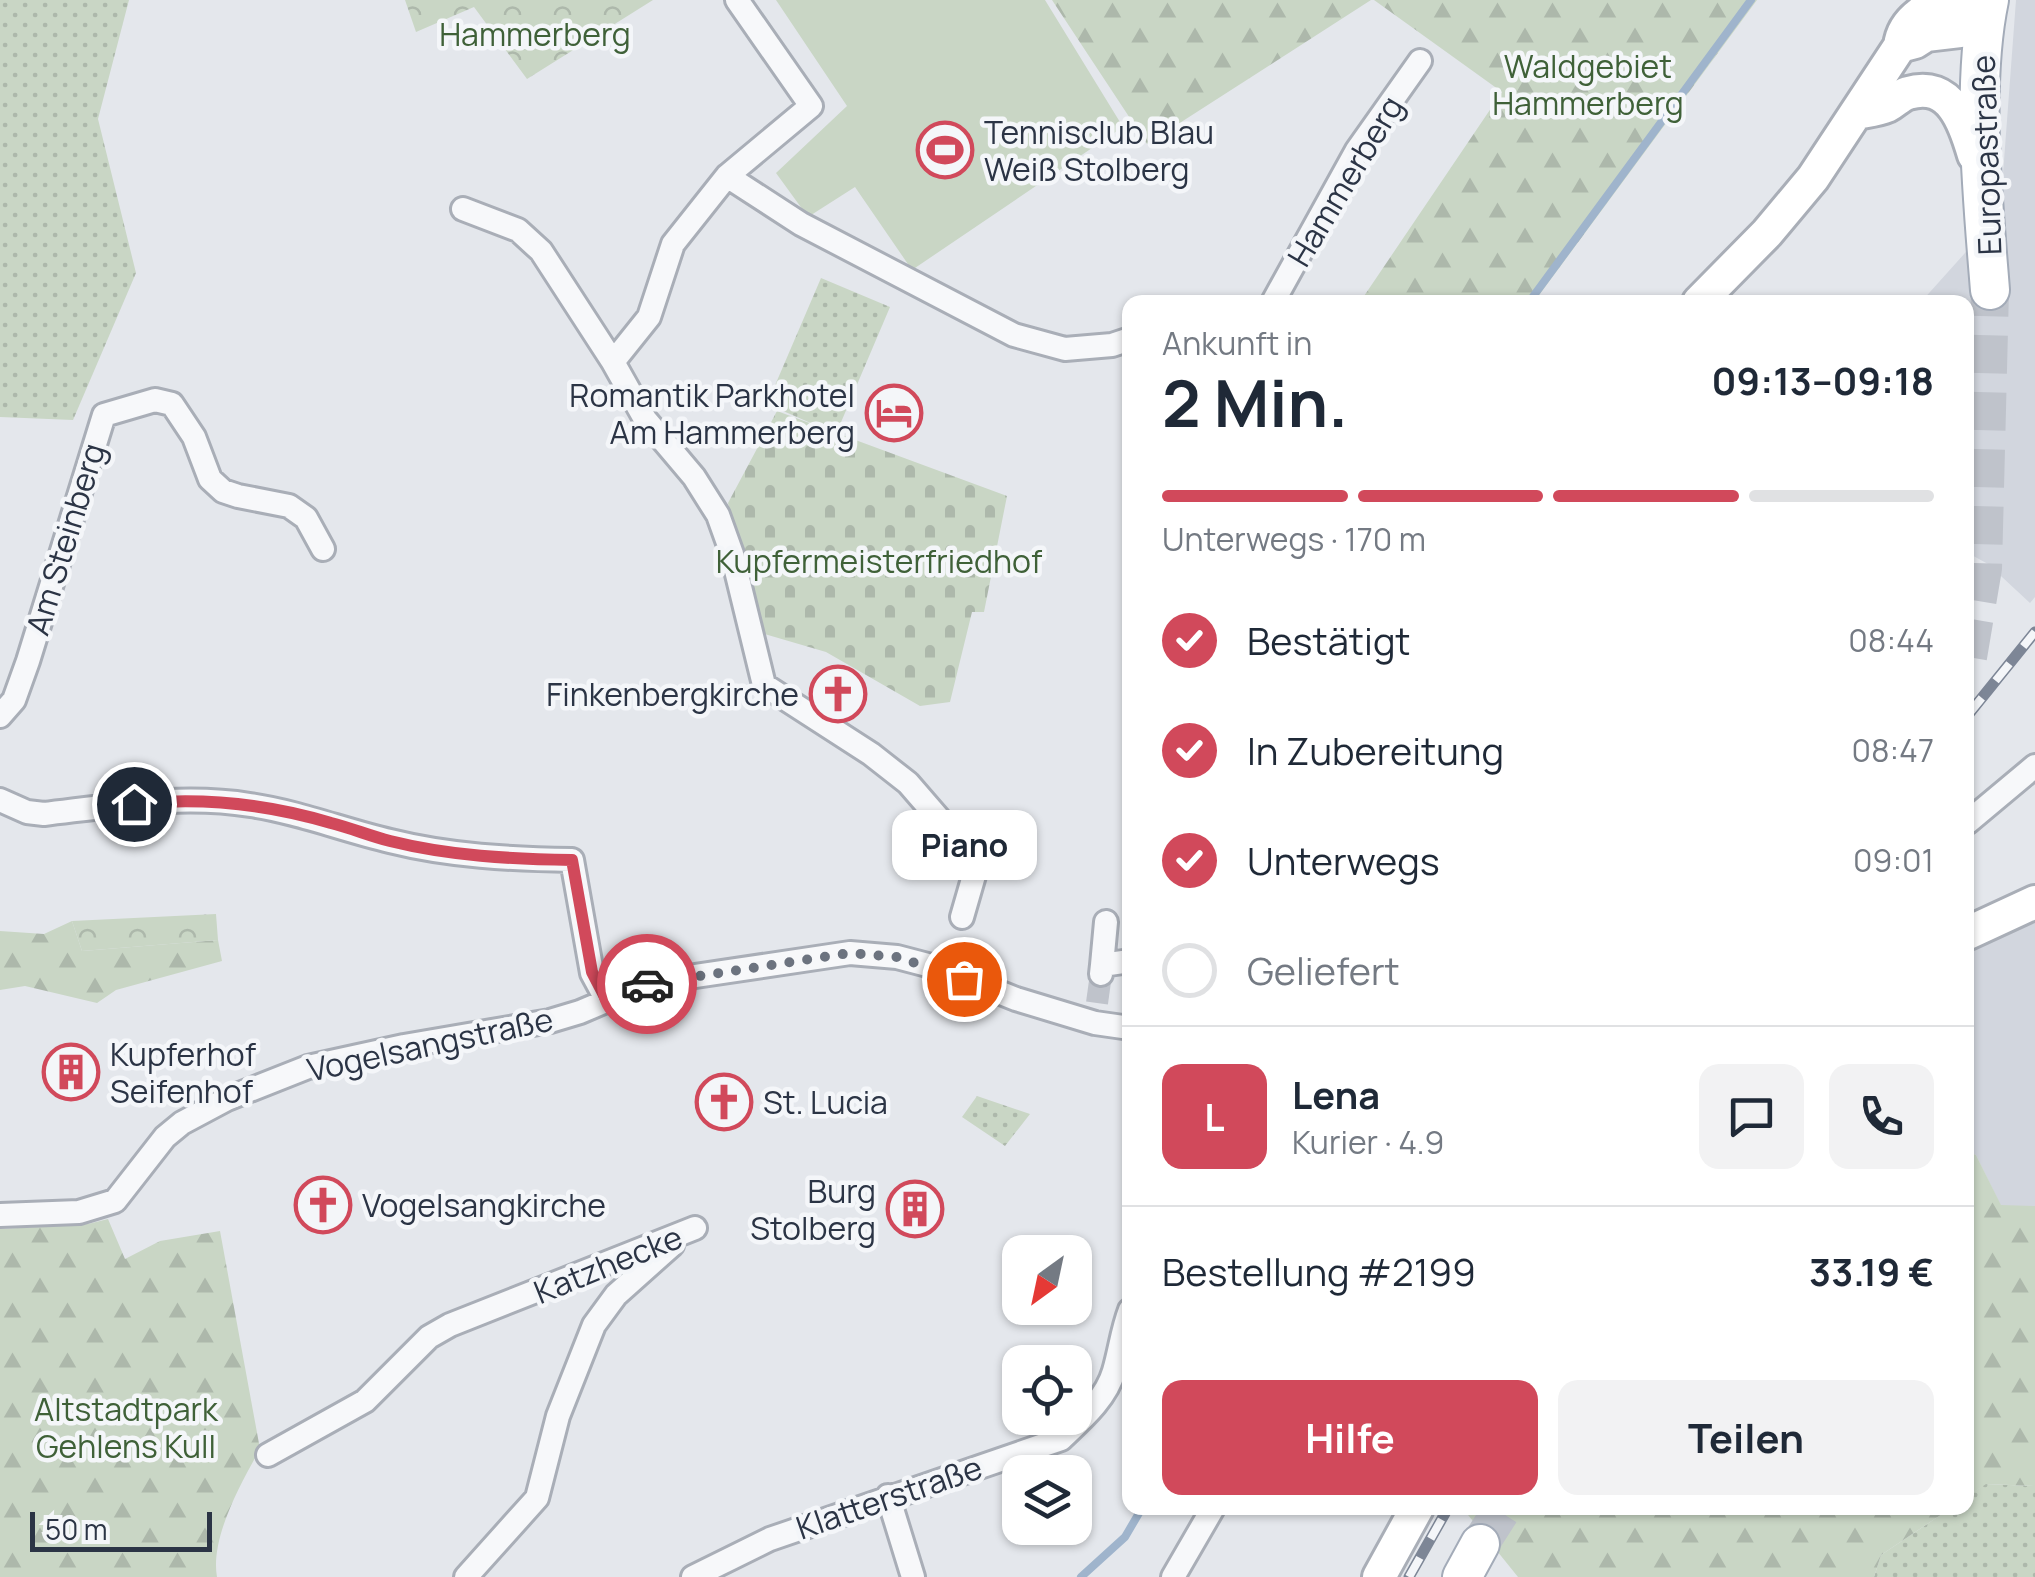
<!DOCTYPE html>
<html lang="de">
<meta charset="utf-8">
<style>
:root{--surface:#fff;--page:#f2f2f3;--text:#1f2937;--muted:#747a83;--line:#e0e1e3;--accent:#d1495b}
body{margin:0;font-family:Manrope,sans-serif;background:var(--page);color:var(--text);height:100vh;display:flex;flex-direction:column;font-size:38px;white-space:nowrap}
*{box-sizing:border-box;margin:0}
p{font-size:32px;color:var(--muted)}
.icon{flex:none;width:55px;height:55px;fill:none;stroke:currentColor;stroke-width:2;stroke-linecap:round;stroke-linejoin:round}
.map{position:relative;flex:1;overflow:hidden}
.side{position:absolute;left:1122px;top:295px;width:852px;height:1220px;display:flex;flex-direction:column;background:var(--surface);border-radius:20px;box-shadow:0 2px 8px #0004}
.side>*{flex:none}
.needle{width:65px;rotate:213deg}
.controls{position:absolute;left:1002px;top:1235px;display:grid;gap:20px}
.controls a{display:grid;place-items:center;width:90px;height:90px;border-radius:20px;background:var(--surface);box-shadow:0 2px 8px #0004;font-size:50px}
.scale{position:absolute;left:30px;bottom:25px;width:182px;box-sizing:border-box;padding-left:10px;border:5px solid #2b3445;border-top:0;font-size:28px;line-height:35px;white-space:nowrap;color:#2b3445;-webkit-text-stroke:8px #f4f6f9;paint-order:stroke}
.pin{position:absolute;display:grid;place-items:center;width:85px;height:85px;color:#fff;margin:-42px;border:5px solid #fff;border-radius:50%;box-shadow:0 2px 10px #0007}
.courier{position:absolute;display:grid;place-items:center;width:100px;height:100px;margin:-50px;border:8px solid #d1495b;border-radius:50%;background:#fff;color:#222;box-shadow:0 2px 12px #0007}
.bubble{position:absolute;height:70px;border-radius:20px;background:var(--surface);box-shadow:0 2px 8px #0004;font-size:32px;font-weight:700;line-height:70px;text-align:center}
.summary em{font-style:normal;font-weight:700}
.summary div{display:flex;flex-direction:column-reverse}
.summary{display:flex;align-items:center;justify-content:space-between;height:170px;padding:0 40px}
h1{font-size:65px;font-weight:700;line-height:75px}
.bar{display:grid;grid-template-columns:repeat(4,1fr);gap:15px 10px;align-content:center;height:120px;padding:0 40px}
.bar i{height:12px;border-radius:8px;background:var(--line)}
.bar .selected{background:var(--accent)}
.bar p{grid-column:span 4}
.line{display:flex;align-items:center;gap:25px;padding:0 40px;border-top:2px solid var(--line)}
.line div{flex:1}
.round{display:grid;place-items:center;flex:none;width:105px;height:105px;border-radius:20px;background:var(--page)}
ol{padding:0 40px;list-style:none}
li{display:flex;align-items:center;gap:30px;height:110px}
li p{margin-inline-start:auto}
li .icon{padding:10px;border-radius:50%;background:var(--accent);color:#fff;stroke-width:4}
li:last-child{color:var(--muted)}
li i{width:55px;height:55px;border:5px solid var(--line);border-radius:50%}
.button{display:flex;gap:20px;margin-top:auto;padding:20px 40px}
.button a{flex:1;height:115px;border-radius:20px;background:var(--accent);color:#fff;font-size:40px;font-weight:700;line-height:115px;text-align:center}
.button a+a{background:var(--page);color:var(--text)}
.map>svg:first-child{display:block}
.built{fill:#d2d6de}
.grass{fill:url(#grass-dots)}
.forest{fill:url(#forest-firs)}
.cemetery{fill:url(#cemetery-stones)}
.park{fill:url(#park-crowns)}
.pitch{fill:#c9d6c5}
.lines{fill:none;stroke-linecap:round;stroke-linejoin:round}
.stream{stroke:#9fb4cc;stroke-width:8}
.street-tunnel{stroke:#bfc3cb;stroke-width:22;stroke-dasharray:22 11;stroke-linecap:butt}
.primary-tunnel{stroke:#bfc3cb;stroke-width:38;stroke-dasharray:38 19;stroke-linecap:butt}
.street-casing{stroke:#a9aeb7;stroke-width:28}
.secondary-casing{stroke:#a9aeb7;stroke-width:38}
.primary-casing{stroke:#a3abb8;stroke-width:42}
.street{stroke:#f7f8fa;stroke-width:22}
.secondary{stroke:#fff;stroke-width:32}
.primary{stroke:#fff;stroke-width:38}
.rail-casing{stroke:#7d8696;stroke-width:11}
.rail{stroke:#f4f6f9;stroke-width:8;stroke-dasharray:22;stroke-linecap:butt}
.done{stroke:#6c737f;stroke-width:10;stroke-dasharray:0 18}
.route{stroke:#d1495b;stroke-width:12}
.labels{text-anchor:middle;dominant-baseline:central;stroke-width:9;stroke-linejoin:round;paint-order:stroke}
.park-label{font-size:32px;fill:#3f6138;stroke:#f4f6f9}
.poi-label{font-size:32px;fill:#2b3445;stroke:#f4f6f9;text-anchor:start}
.street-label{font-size:32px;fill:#2b3445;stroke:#f4f6f9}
</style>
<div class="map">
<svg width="2035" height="1577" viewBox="0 0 2035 1577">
<defs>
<pattern id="grass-dots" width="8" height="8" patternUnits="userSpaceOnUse" patternTransform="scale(2.5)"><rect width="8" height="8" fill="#c9d6c5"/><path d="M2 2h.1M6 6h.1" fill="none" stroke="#adb8ab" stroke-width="1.8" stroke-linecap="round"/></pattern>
<pattern id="forest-firs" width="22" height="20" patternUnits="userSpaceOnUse" patternTransform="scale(2.5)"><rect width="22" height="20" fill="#c9d6c5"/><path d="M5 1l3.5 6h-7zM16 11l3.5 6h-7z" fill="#adb8ab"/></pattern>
<pattern id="cemetery-stones" width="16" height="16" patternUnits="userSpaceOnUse" patternTransform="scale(2.5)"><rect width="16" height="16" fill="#c9d6c5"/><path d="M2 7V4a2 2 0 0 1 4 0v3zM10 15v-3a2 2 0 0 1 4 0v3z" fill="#adb8ab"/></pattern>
<pattern id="park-crowns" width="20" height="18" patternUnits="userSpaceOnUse" patternTransform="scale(2.5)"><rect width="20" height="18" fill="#c9d6c5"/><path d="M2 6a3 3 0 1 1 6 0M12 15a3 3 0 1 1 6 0" fill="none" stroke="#adb8ab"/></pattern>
</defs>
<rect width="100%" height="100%" fill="#e4e7ec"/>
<path class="built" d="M2016 0H2035V597L2030 603 1988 564 1968 553V302H1921L2000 214Z
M2035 922V1206H2001L1976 1155 1968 1152V951Z"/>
<path class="grass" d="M0 0H129L98 119 136 273 73 420 0 417Z
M821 278 890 307 836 434 767 404Z
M977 1096 1030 1114 1005 1146 962 1117Z
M1985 1484 2035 1486V1577H1874L1881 1555 1951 1508H1968V1496Z"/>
<path class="forest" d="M1052 0H1371L1147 144Z
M1374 0H1757L1534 302H1360L1502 92Z
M72 921 82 951 218 940 222 961 116 990 97 1003 25 986 0 990V931L44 934Z
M1968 1152 1976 1155 2001 1205 2035 1206V1486L1986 1484 1968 1496Z
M108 1219 125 1259 160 1241 220 1231 260 1449C241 1483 210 1538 217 1577H0V1229L88 1224Z
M1466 1508H1951L1881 1555 1874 1577H1518L1464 1510Z"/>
<path class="cemetery" d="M777 411 1007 496 984 612H972L950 702 920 706 826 652 758 632 728 503Z"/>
<path class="park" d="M405 0H653L527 79 474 7 416 32Z
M216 914 218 940 82 951 72 921Z"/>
<path class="pitch" d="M776 0H1045L1123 127 912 270 855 187 808 217 776 173 847 106Z"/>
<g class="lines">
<path class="stream" d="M1529 302 1751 0
M1081 1577 1125 1537 1142 1508"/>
<path class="street-tunnel" d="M1097 1003 1101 974"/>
<path class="primary-tunnel" d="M1968 657 1983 568 1990 290
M1480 1544 1503 1508"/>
<g class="street-casing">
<path id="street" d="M727 176 801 224 1014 335 1065 349 1112 345 1130 339
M463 209 518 230 541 251 613 362 645 419 694 477 718 515 732 554 764 685 871 754 908 783 972 857 975 872 962 917
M1273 302 1357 150 1420 61
M613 362 649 317 673 244 727 176 811 106 737 0
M0 716 14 700 28 661 104 415 155 400 172 404 194 437 210 479 223 491 238 496 289 506 306 518 323 549
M0 800 27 812 44 814C112 806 182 794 250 805 298 812 343 830 390 841 450 856 511 859 572 860L592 973 606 999
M1968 822 2035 766
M1102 965 1106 922
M1101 974 1102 965 1130 961
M0 1215 79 1212 115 1201 165 1137 182 1123 227 1099 308 1067 404 1046 550 1021 580 1012 648 983 850 953 897 957 939 968 1016 999 1095 1023 1130 1028
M268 1455 365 1401 429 1337 450 1325 695 1228
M888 1496 913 1577
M466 1577 537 1498 558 1416 594 1325 616 1295 672 1245
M693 1577 770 1539 1061 1439C1081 1420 1106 1399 1114 1371 1120 1351 1122 1331 1130 1310
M1173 1577 1213 1508"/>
</g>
<g class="secondary-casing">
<path id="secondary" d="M1900 46 1915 42 1926 35 1960 31 1985 19
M1856 113C1866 111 1878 110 1887 106 1895 102 1899 96 1908 93 1951 80 1965 124 1974 155
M1699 302 1767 233 1813 178 1900 46C1903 20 1931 0 1958 2 1967 4 1977 14 1985 19
M1968 933 2035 902
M1379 1577 1417 1508"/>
</g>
<g class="primary-casing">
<path id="primary" d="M1989 0C1971 86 1983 202 1990 290
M1462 1577 1480 1544"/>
</g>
<use href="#street" class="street"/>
<use href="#secondary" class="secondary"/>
<use href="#primary" class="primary"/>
<g class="rail-casing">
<path id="rail" d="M1968 715 2035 632
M1409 1577 1448 1508"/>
</g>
<use href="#rail" class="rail"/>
</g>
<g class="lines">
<path class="done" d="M647 984 850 953 897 957 964 979"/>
<path class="route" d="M134 804C200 797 267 804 331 823 351 828 370 836 390 841 450 856 511 859 572 860L592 972 606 999 647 984"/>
</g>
<defs>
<g id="stadium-ring" transform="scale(2.875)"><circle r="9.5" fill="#f4f6f9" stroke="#d1495b" stroke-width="1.5"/><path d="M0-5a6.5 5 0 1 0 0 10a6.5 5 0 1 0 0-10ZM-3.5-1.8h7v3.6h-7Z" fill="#d1495b"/></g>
<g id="hotel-ring" transform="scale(2.875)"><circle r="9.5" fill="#f4f6f9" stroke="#d1495b" stroke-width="1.5"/><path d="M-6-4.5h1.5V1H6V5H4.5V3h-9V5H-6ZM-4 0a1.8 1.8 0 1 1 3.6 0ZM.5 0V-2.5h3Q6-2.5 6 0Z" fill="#d1495b"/></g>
<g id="church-ring" transform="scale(2.875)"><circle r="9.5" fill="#f4f6f9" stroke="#d1495b" stroke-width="1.5"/><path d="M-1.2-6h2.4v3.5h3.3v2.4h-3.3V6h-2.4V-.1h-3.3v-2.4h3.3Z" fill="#d1495b"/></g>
<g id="building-ring" transform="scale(2.875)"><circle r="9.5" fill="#f4f6f9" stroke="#d1495b" stroke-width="1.5"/><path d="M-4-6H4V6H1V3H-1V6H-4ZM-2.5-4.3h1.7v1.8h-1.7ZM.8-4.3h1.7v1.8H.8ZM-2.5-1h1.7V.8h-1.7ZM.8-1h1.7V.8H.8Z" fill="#d1495b"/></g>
</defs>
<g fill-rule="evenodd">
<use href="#stadium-ring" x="945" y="150"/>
<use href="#hotel-ring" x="894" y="413"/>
<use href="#church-ring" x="838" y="694"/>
<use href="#building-ring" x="71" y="1072"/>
<use href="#church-ring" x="724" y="1102"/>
<use href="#church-ring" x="323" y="1205"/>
<use href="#building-ring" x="915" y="1209"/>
</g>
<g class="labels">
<g class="park-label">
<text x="535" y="34">Hammerberg</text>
<text x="1588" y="66">Waldgebiet<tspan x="1588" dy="37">Hammerberg</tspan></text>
<text x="879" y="561">Kupfermeisterfriedhof</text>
<text x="126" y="1409">Altstadtpark<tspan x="126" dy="37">Gehlens Kull</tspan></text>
</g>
<g class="poi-label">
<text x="984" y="132">Tennisclub Blau<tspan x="984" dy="37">Weiß Stolberg</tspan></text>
<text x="855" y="395" text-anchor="end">Romantik Parkhotel<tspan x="855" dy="37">Am Hammerberg</tspan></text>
<text x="799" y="694" text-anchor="end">Finkenbergkirche</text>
<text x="110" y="1054">Kupferhof<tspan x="110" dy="37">Seifenhof</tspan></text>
<text x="763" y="1102">St. Lucia</text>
<text x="876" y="1191" text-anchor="end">Burg<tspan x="876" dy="37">Stolberg</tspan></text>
<text x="362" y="1205">Vogelsangkirche</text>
</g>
<g class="street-label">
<text transform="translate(1986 155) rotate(-92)">Europastraße</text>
<text transform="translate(1345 181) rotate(-59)">Hammerberg</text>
<text transform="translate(65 539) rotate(-73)">Am Steinberg</text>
<text transform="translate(430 1044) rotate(-12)">Vogelsangstraße</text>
<text transform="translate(608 1264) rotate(-22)">Katzhecke</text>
<text transform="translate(889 1497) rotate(-19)">Klatterstraße</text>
</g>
</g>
</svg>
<div class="controls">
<a><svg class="needle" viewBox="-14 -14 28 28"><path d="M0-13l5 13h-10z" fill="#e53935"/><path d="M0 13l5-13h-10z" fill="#747a83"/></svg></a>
<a><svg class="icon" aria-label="locate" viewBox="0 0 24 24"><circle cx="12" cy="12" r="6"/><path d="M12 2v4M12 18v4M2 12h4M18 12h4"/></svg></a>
<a><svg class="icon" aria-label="layers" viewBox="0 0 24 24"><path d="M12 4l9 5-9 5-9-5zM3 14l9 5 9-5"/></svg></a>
</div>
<div class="scale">50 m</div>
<div class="pin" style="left:964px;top:979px;background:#ea580c"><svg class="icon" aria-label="bag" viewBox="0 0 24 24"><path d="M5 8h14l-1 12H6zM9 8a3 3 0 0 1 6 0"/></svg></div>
<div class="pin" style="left:134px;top:804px;background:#1f2937"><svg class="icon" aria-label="home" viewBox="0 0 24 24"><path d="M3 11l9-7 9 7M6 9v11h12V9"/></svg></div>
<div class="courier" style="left:647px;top:984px"><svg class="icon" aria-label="car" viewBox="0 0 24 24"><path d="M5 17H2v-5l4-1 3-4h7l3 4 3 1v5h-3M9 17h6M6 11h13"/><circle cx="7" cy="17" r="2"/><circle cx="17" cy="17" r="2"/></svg></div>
<div class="bubble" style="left:892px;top:810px;width:145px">Piano</div>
<section class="side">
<div class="summary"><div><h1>2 Min.</h1><p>Ankunft in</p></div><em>09:13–09:18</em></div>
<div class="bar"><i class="selected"></i><i class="selected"></i><i class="selected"></i><i></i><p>Unterwegs · 170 m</p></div>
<ol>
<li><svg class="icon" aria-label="check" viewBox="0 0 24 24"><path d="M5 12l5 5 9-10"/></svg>Bestätigt<p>08:44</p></li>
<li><svg class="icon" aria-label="check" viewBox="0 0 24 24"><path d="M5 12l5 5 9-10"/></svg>In Zubereitung<p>08:47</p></li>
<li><svg class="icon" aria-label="check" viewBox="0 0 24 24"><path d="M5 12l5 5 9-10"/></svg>Unterwegs<p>09:01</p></li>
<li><i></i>Geliefert</li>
</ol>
<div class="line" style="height:180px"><b class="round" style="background:var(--accent);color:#fff">L</b><div><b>Lena</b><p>Kurier · 4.9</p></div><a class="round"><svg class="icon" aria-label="chat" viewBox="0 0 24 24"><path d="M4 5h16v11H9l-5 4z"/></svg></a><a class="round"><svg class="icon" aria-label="phone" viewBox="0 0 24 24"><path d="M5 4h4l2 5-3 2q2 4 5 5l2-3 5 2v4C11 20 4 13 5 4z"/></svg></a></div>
<div class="line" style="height:130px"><div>Bestellung #2199</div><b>33.19 €</b></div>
<div class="button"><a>Hilfe</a><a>Teilen</a></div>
</section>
</div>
